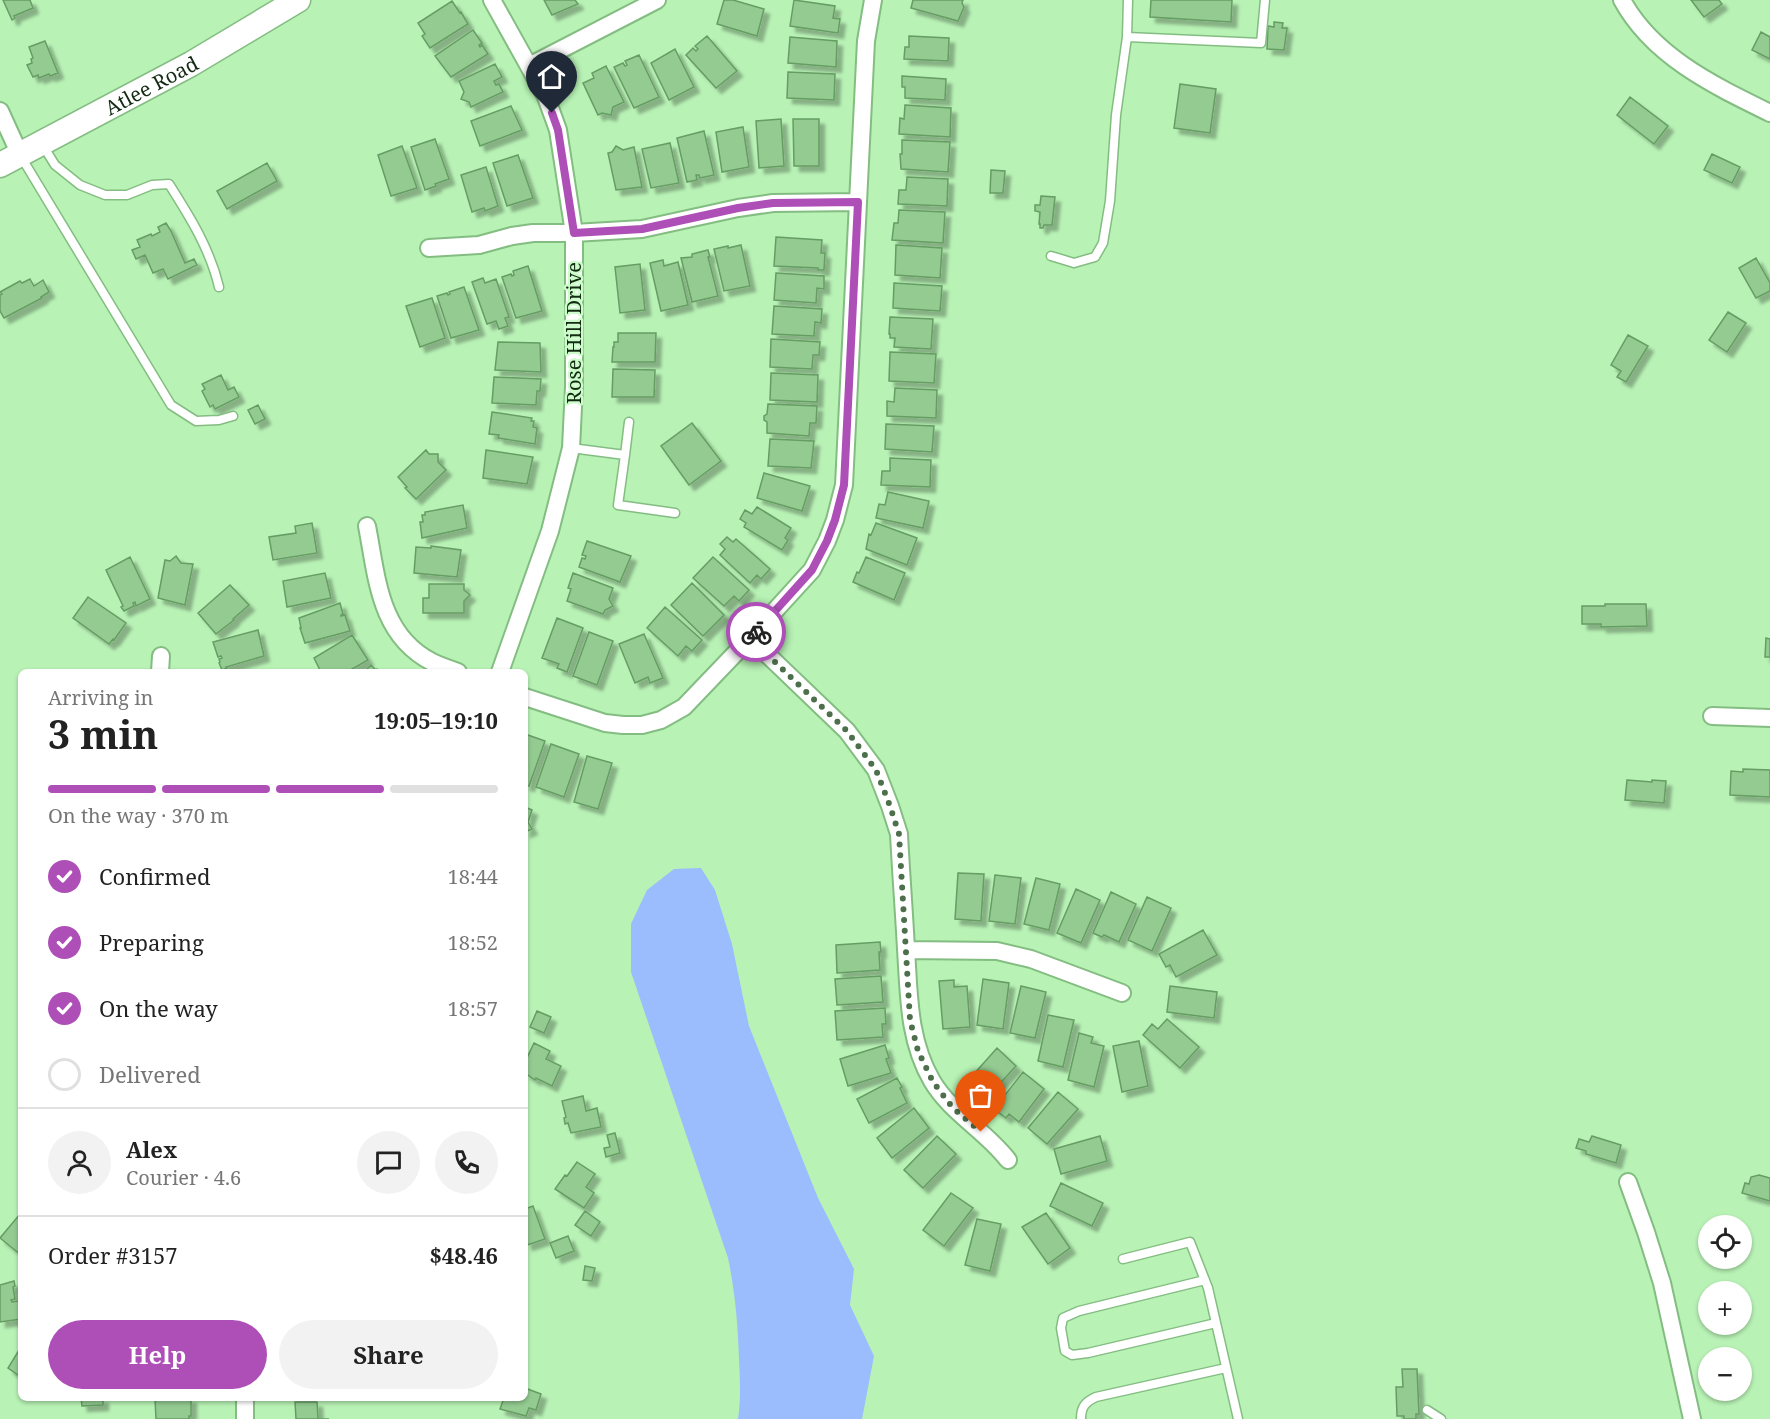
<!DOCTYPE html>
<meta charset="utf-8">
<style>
:root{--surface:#fff;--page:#f2f2f2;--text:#222;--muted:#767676;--line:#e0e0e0;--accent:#ae4fb8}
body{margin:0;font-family:"Noto Serif",serif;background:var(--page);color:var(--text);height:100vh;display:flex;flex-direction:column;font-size:22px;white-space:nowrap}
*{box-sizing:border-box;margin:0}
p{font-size:20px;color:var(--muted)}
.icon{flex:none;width:33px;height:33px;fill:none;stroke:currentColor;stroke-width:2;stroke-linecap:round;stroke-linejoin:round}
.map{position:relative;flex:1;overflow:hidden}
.drawer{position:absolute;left:18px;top:669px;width:510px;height:732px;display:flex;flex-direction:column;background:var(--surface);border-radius:9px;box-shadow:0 2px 4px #0004}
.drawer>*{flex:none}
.buttons{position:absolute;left:1698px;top:1215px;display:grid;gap:12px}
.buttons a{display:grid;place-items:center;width:54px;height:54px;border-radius:50%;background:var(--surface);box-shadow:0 2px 4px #0004;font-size:30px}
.pin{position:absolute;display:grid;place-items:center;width:51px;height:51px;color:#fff;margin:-62px -26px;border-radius:50% 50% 50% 0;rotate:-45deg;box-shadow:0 0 6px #0007}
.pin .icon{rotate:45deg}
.courier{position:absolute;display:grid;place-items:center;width:60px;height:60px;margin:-30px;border:4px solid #ae4fb8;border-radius:50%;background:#fff;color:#222;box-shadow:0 2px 8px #0007}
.overview em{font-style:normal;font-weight:700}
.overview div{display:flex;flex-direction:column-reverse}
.overview{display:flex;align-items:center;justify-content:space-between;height:102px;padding:0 30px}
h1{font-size:39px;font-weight:700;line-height:45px}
.bar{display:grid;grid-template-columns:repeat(4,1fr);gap:9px 6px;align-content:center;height:72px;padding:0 30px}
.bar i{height:8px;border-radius:4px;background:var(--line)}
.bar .active{background:var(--accent)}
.bar p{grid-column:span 4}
.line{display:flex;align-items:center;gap:15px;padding:0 30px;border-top:2px solid var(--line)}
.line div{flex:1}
.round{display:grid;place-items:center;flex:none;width:63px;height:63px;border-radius:32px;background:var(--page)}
ol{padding:0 30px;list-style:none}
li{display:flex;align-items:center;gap:18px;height:66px}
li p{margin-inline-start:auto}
li .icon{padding:6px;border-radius:50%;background:var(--accent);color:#fff;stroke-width:4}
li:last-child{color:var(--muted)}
li i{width:33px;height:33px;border:3px solid var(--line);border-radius:50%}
.button{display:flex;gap:12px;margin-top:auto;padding:12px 30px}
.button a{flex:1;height:69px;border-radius:36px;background:var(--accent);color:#fff;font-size:24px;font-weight:700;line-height:69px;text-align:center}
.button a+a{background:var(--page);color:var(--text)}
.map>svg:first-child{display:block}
.water{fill:#9bbcfd}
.building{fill:#93cb91;stroke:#669d64;stroke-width:1.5;filter:url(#shadow)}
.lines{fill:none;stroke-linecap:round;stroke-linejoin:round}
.service-casing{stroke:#84bd82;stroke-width:11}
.minor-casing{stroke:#84bd82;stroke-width:20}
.secondary-casing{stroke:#84bd82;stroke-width:27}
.service{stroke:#fff;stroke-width:8}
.minor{stroke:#fff;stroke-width:16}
.secondary{stroke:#fff;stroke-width:24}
.done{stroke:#4d6f4b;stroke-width:6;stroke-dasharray:0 10.8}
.route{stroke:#ae4fb8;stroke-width:8}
.labels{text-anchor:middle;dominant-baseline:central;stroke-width:4.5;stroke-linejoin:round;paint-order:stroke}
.street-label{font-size:20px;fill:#132912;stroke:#cdfccb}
</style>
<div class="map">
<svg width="1770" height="1419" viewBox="0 0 1770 1419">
<defs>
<filter id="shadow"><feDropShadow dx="5.5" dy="5.5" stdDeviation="1.5" flood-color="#0004"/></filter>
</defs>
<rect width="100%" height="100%" fill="#b8f2b5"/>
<path class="water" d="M701 868 715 890 732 944 749 1026 818 1198 854 1269 850 1305 874 1356 862 1419H738C741 1399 740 1380 739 1359 738 1325 735 1291 728 1258L631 972V924L647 890 674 869Z"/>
<path class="building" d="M3 0H30L33 8 14 16 15 18 12 20Z
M544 0H575L578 4 552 15Z
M724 0H733L764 9 757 36 717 24Z
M794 0 835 6 833 18 840 19 838 33 790 26Z
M913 0H963L962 3 964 7 958 21 911 8Z
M1151 0H1232L1231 22 1150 17Z
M1691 0H1719L1722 4 1704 17Z
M452 1 460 13 461 12 468 24 430 48 422 36 425 34 418 23Z
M1274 22 1283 23 1282 28H1287L1284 50 1267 49 1268 26 1274 27Z
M473 30 482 43 479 45 480 47 482 45 488 54 451 77 435 56Z
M1761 32 1770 37V59L1752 50Z
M707 36 737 71 716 88 686 55 693 48 696 51 698 49 695 46Z
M909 36 949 38 948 61 904 59 905 47H909Z
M790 37 837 41 836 67 788 63Z
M45 41 58 73 50 76 49 74 39 78 38 75 33 77 27 65 32 63 31 59 33 58 29 47Z
M675 49 694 87 669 100 651 63Z
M639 55 659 97 634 108 614 67 623 63 625 66 627 65 625 61Z
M495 64 502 77 494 81 496 85 499 84 503 92 471 107 469 102 461 99 464 92 459 81Z
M606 66 624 102 613 107 611 115 602 113 598 115 583 83 594 78 592 73Z
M788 72 835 74 834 100 787 98Z
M902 76 946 79 945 100 905 98V87H902Z
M1180 84 1216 89 1210 133 1174 128Z
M1630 97 1668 126 1654 144 1617 115Z
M905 105 951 108 950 137 899 134 900 118 904 119Z
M511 106 522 130 480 146 471 121Z
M781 119 784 166 759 168 756 121Z
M793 119H819V166H794Z
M743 127 749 167 722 172 716 132Z
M704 131 714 175 700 178 699 175H696L697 180 687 182 677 138Z
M435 139 449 179 435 184 436 186 425 190 411 147Z
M902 140 950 142 948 172 901 169 900 154H902Z
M670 143 679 183 651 188 642 149Z
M402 146 417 188 391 196 378 155Z
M616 146 623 150 634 147 642 187 616 190 608 153 612 152Z
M1712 154 1740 167 1732 183 1704 170Z
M518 155 533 198 507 206 493 163Z
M267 163 277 181 227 209 217 191Z
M486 167 498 206 485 211 484 208 472 212 461 175Z
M991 170 1005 171 1003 193H990Z
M907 177 948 179 947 206 898 204 899 190H906Z
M1041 196 1055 197 1052 225H1044L1043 228H1040V224H1039L1040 212 1035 211V205H1040Z
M899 210 945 212 943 243 892 240 894 223H898Z
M166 223 171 231 185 263 194 259 197 265 168 279 163 269 153 273 145 255 136 259 132 250 140 247 137 240 151 234 152 236 160 232 158 227Z
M776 237 822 240 821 253H825L824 270H818V268L774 266Z
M741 245 750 286 724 291 714 249 728 246V248Z
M896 245 942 248 940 278 895 275Z
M708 250 710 257H708L718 296 692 302 681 258 692 257V254Z
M1756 258 1770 283V291L1756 298 1739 268Z
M663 260 664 266 678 262 688 305 661 311 650 263Z
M640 264 645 310 620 313 615 267Z
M528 266 542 311 516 318 502 277 511 274 512 276 514 275 513 271Z
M776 273 824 276V289L817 288 816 303 774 300Z
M483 278 485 283 496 279 509 317 505 318 508 326 499 329 496 321 487 324 472 282Z
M30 279 34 286 43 280 49 292 41 297 42 298 4 318 0 311V295L2 294 0 292 20 281 22 283Z
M894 283 942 286 940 311 893 308Z
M464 287 479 330 451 338 437 296 447 293 448 295 450 294 449 292Z
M432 298 445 338 420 347 406 306Z
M774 306 822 309 821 323 815 322 814 336 772 334Z
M1728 312 1746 323 1727 352 1709 340Z
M890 317 933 319 931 349 894 347 895 338H890V334H889Z
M618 333H656L655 362H612L613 347H614V342H618Z
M1628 335 1648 346 1626 382 1617 377 1621 371 1611 365Z
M771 339 820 342 819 355H813L812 369 770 367Z
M498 342 540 343 541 372 495 370Z
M890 352 936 354 934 383 889 381Z
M613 369 655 370 654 397H612Z
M771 373 818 375 817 402 770 400Z
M221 375 228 390 234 387 239 397 215 409 213 405 210 407 202 391 205 389 202 384Z
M494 377 541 379 540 391H537L536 405 492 403Z
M895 388 937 390 936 418 887 416V401L894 402Z
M768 404 817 406 816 423H810L809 436 767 433V422L764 420V416L767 414Z
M258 405 265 419 255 424 248 410Z
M492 412 532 418 531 421H534L533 427 537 428 535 444 498 438 499 435 489 434Z
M692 423 721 461 689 485 661 446Z
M886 424 934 426 932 452 885 449Z
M770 439 814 441 811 468 768 466Z
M426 450 429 454H438V462L446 470 416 499 405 488 407 487 398 477Z
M486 450 533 457 527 484 483 478Z
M890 458 931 460 930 487 881 485 882 471H890Z
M764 473 810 486 802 511 757 498Z
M888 492 929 501 923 528 876 518 879 504 885 505Z
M463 505 467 528 422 538 420 522H423L422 515H425V512Z
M757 507 791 528 785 538 788 540 782 550 744 527 746 523 740 519 745 510 752 514Z
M312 523 317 553 273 560 269 537 296 533 295 526Z
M876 523 917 538 907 565 866 549 869 534 871 535Z
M727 537 733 542 736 539 770 569 761 579 757 575 750 583 720 555 725 549 720 544Z
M587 541 631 556 620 582 579 567 582 558 585 559 586 556 582 555Z
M431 546 461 550 457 577 414 573 416 547 431 548Z
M176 556 181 563 193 564 185 605 158 598 165 560 170 561Z
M130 557 150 599 136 606 135 602 133 603 134 606 124 611 121 607 123 606 106 570Z
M713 557 749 590 739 601 734 596 724 606 693 578Z
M866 557 905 573 894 600 853 582 857 572 859 573Z
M325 573 331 598 287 607 283 581Z
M573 573 613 588 609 599 613 606 605 610 603 614 567 601 571 589 568 588Z
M692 583 724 615 703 636 671 605Z
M429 584H464V590L470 595 464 601V613H423V598H429Z
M230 585 249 605 233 619 234 620 216 634 198 613Z
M88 597 126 623 114 640 113 639 109 644 73 618Z
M340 603 343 614 341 615V616L345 615 350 631 305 643 300 628H301L299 618Z
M1605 604H1646L1647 626 1601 627V624H1582V606H1605Z
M665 607 702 640 692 651 686 646 678 656 647 628Z
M557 618 583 628 567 672 557 668 559 664 542 658Z
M258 630 264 656 226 667 227 668 222 670 219 663 220 662 219 659 222 658 221 656 218 657 213 642Z
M589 632 613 641 597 685 573 676Z
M644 634 663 678 650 683 648 677 635 683 619 644Z
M352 635 368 660 347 672H321L314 658Z
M1766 638 1770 639V657H1765Z
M371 665 376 670 377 669 380 672H364Z
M525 734 545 741 529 786 525 785Z
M551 744 579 754 564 797 536 787Z
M587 756 612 763 598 809 574 802Z
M1743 769 1770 770V797L1730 795 1731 771 1743 772Z
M1627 780 1652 782V780L1666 781 1664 803 1625 800Z
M525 807 532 810 528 822 532 829 525 832Z
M958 873 984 874 981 921 955 919Z
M995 875 1021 878 1015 924 989 921Z
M1036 878 1060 884 1049 930 1024 924Z
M1076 889 1100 900 1081 943 1057 933Z
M1111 892 1136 904 1119 942 1104 935 1102 937 1093 933Z
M1147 897 1171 908 1152 951 1128 940Z
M1203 930 1217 955 1176 977 1170 965 1166 967 1159 954Z
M880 942 881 952H879L880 970 837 973 836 945Z
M881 976 883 1002 837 1005 835 979Z
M983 979 1009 983 1003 1029 977 1025Z
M954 980V987L967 986 970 1027 943 1029 939 981Z
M1021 986 1046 992 1035 1038 1010 1033Z
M1170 986 1217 992 1214 1018 1167 1012Z
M885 1008 886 1024H882L883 1037 837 1040 835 1011Z
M537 1011 551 1017 544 1033 530 1027Z
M1048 1015 1074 1020 1063 1067 1038 1061Z
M1167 1019 1199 1047 1180 1068 1143 1035 1152 1024 1158 1029Z
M1079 1033 1093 1037 1091 1043 1104 1046 1094 1087 1068 1080Z
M1139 1041 1148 1086 1122 1092 1113 1046Z
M534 1043 550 1051 546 1059 561 1066 552 1086 536 1078 535 1080 525 1073V1062Z
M885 1045 889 1058 886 1059 891 1073 848 1086 840 1059Z
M997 1048 1016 1066 984 1101 965 1084Z
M1023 1072 1044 1089 1019 1122 1009 1114 1006 1118 994 1109Z
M897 1078 902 1087 900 1088 907 1103 869 1123 857 1099Z
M1058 1092 1078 1109 1047 1144 1028 1128Z
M583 1096 586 1111 597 1108 601 1127 571 1133 568 1123 565 1124 564 1118 566 1117 562 1101Z
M914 1108 929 1128 892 1158 877 1138Z
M615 1133 620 1153 606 1157 604 1148 610 1147 607 1135Z
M937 1136 956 1154 923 1188 904 1170Z
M1100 1136 1107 1161 1061 1174 1054 1149Z
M1592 1136 1621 1145 1616 1163 1586 1154V1151L1576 1148 1579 1139 1589 1142Z
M577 1162 595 1174 586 1187 594 1193 584 1208 555 1189 565 1175 567 1176Z
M1759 1175 1770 1178V1201L1742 1193 1745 1183 1749 1184 1751 1177Z
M1061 1183 1103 1203 1092 1226 1050 1206Z
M951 1193 973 1208 944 1246 923 1230Z
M533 1206 545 1239 527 1245 525 1238V1209Z
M585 1211 600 1222 591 1236 575 1225Z
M1046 1213 1070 1248 1048 1264 1022 1227Z
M20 1214 21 1215V1255L0 1238Z
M977 1219 1001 1224 990 1271 965 1265Z
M568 1236 574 1251 556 1258 550 1243Z
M585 1266 595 1268 592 1281 583 1280Z
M14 1281 15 1286 13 1287 15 1299 11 1300 12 1302 19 1301 21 1319 0 1322V1285Z
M21 1347V1377L8 1368Z
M1402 1369H1417L1419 1414H1416V1419H1404V1416H1397L1396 1387H1403Z
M525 1388 541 1394 536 1410 529 1408 526 1416 500 1409 504 1398H525Z
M81 1398H103V1405L82 1406Z
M191 1398V1416H189V1419H156L155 1399Z
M295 1402H317L318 1419H329H296Z"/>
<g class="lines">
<g class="service-casing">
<path id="service" d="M1128 0 1127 37 1261 43 1265 0
M42 144 55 165 80 185 105 195H127L152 185 169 184C190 217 210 249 219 287
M20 155 171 405 196 421 219 420 233 416
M1051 256 1074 263 1095 257 1103 243 1110 201 1116 115 1127 37
M571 448 625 455 618 505 675 513
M625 455 629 422
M1123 1259 1190 1242 1208 1288 1238 1419
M1205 1280 1079 1311 1063 1318 1061 1328 1065 1351 1072 1355 1088 1353 1216 1323
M1427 1410 1441 1419
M1081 1419C1081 1407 1085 1402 1096 1397L1226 1368"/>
</g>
<g class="minor-casing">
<path id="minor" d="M492 0 546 97 558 130 574 233V387L571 448 550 531 500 672
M1622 0C1653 57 1715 86 1770 113
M529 66 657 0
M0 111 20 155
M429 248 479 245 512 236 533 233H574L642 229 738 208 773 203 858 202
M367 526C377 577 379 635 432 662 440 666 449 669 458 672
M750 638 847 731 876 770 890 806 899 834C901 873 904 911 906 949 909 994 908 1040 932 1081 951 1113 986 1131 1008 1160
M160 672 161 656
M525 697 605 723 623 725H642L661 720 684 707 750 638 812 570 827 541 835 520 844 485 866 41 873 0
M1712 716 1770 718
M906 950 997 951 1031 959 1122 993
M1628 1182 1646 1232 1662 1283 1692 1419
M245 1398V1419"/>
</g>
<g class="secondary-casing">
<g id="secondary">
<path id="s1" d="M0 165 191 64 298 0"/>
</g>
</g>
<use href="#service" class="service"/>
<use href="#minor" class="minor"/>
<use href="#secondary" class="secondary"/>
</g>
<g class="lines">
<path class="done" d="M756 632 750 638 847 731 876 770 890 806 899 834 910 1020 918 1051 933 1082 953 1108 981 1132"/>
<path class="route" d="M552 113 558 130 574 233 642 229 738 208 773 203 858 202 844 485 835 520 827 541 812 570 756 632"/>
</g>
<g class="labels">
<g class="street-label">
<text stroke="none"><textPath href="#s1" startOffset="171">Atlee Road</textPath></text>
<text transform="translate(573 333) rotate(-90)">Rose Hill Drive</text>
</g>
</g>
</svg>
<div class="buttons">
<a><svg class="icon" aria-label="locate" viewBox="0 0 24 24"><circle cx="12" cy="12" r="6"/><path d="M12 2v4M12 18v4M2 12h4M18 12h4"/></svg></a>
<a>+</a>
<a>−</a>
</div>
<div class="pin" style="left:981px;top:1132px;background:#ea580c"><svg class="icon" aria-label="bag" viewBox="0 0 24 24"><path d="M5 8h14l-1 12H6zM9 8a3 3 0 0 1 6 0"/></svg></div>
<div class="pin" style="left:552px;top:113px;background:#1f2937"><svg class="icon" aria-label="home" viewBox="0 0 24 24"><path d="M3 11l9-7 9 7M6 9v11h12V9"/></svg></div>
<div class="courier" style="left:756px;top:632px"><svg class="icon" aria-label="bike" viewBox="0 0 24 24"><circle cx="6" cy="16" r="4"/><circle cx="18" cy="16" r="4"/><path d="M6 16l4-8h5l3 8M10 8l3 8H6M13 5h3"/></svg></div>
<section class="drawer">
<div class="overview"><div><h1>3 min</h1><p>Arriving in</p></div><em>19:05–19:10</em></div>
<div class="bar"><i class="active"></i><i class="active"></i><i class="active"></i><i></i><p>On the way · 370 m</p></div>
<ol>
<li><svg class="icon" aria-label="check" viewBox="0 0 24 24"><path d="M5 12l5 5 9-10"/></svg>Confirmed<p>18:44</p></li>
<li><svg class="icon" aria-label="check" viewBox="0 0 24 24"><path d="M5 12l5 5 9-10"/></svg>Preparing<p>18:52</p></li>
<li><svg class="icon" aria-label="check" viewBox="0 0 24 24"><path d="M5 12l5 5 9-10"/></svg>On the way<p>18:57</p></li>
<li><i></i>Delivered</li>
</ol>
<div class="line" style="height:108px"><a class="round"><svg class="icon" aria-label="person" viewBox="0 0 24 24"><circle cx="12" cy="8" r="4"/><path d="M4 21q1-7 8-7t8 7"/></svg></a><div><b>Alex</b><p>Courier · 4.6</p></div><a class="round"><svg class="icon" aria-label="chat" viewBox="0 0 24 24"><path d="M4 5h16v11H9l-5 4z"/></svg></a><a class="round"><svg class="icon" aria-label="phone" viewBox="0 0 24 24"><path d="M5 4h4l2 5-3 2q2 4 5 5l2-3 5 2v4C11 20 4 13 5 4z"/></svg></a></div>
<div class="line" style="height:78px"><div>Order #3157</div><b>$48.46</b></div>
<div class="button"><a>Help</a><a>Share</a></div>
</section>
</div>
